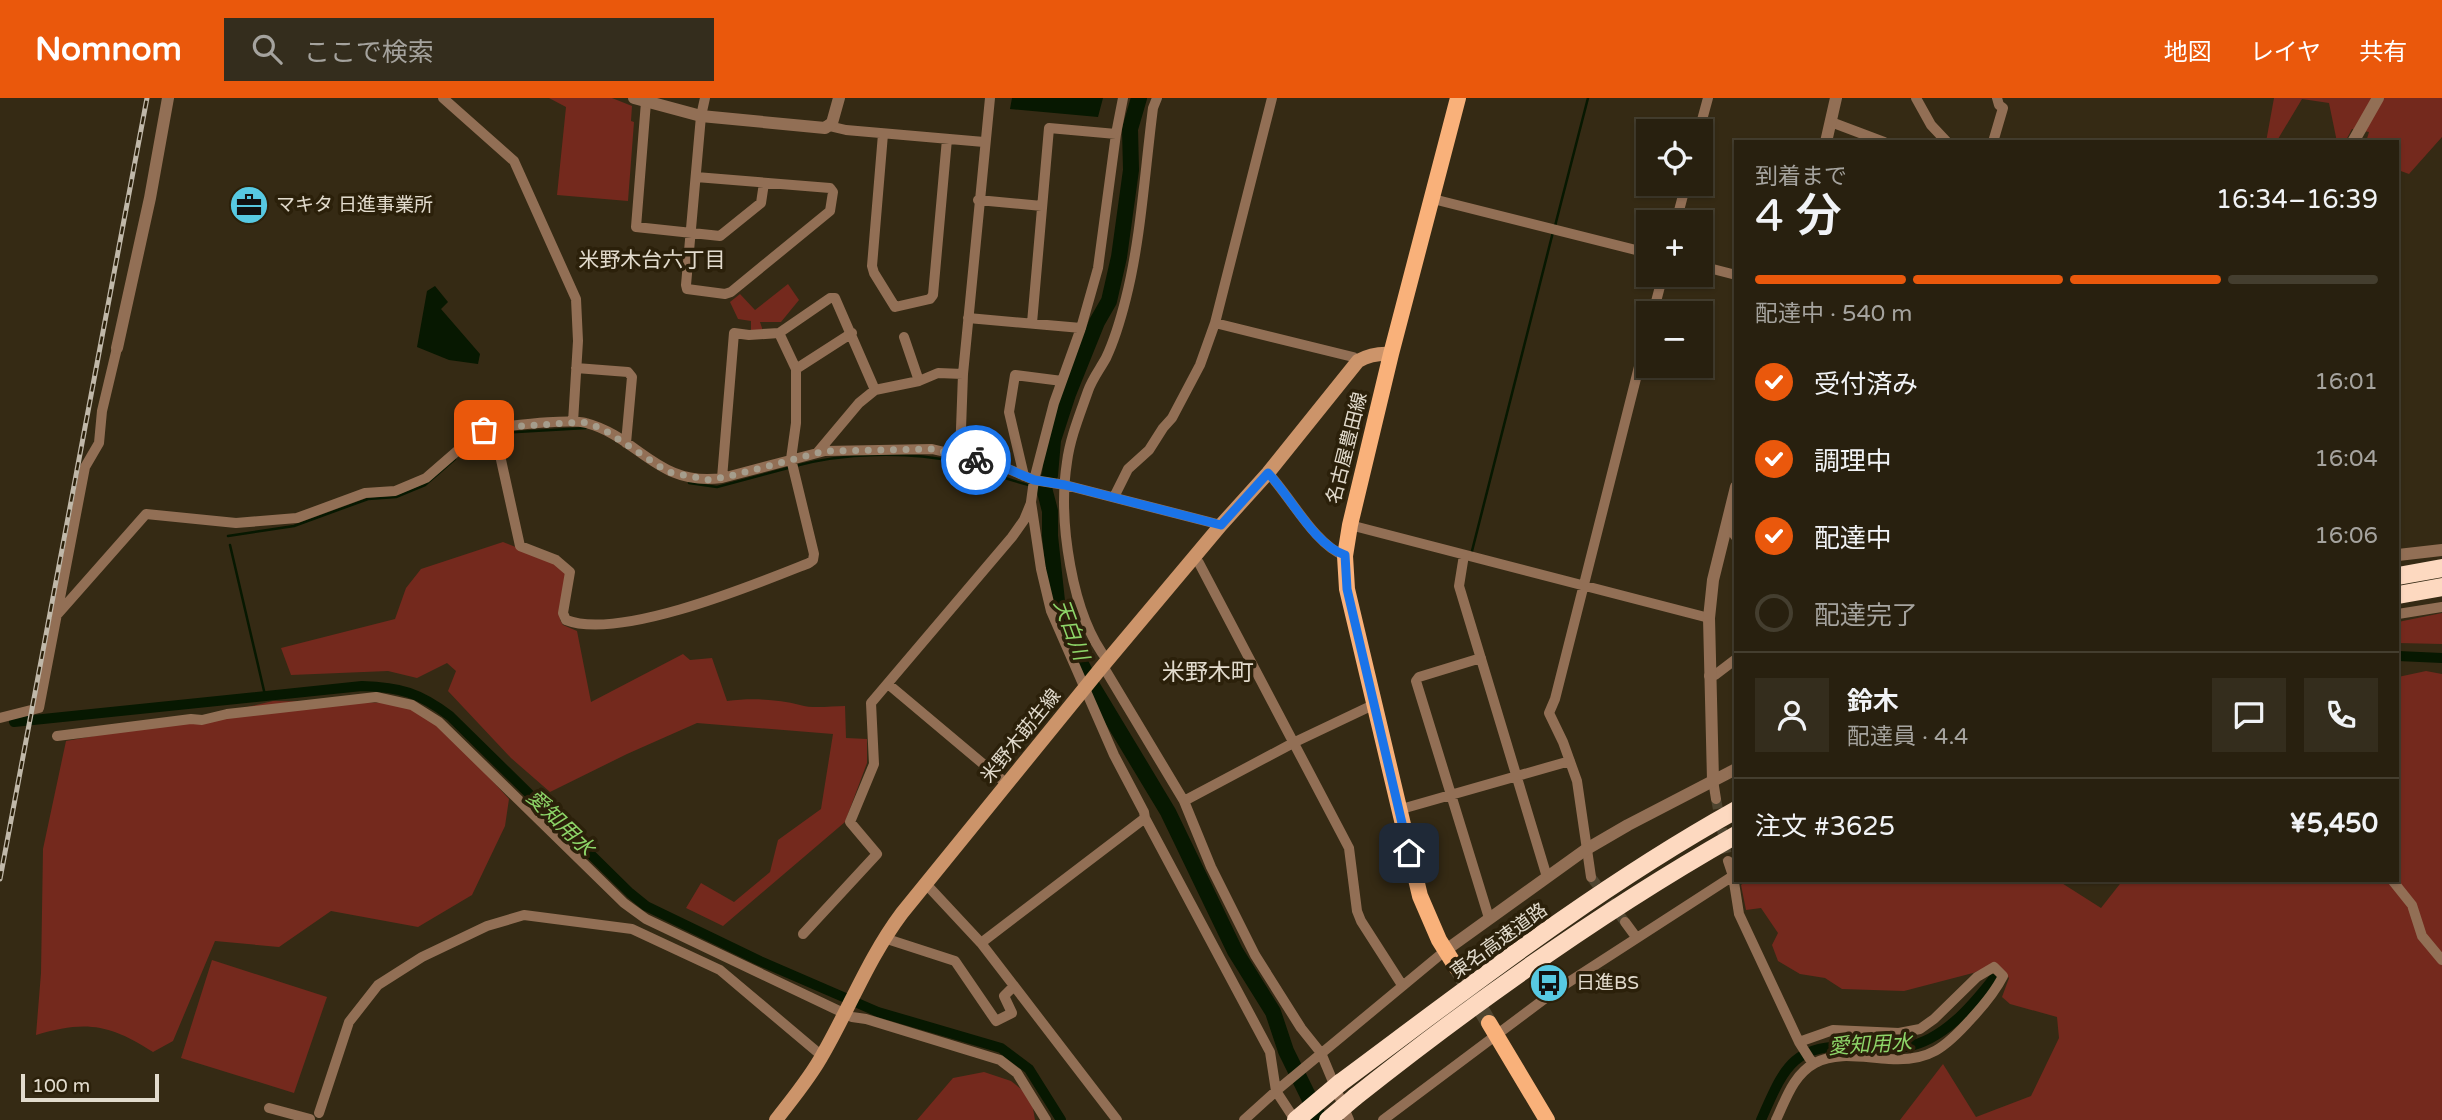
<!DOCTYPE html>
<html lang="ja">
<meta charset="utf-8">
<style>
:root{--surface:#28200f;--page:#342d1d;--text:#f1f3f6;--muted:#a5a39e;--line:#443e2f;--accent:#ea580c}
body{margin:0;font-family:"Varela Round","Noto Sans JP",sans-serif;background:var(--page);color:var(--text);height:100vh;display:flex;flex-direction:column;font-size:26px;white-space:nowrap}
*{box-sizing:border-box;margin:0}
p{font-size:23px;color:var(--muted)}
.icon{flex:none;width:38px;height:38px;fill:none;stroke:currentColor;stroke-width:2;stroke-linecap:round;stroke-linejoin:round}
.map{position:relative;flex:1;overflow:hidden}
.side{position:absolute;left:1734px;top:42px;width:665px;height:742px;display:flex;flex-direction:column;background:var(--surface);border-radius:0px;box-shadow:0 2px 5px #0004,0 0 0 2px var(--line)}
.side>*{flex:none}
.buttons{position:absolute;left:1636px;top:21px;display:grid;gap:14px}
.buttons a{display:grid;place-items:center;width:77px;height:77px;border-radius:0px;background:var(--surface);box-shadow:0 2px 5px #0004,0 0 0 2px var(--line);font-size:35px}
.scale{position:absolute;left:21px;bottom:18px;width:138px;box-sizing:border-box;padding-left:7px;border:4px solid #e2dbcd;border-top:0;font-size:19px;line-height:24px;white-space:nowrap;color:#e2dbcd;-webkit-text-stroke:5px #2b200a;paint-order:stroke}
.pin{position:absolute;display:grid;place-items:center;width:60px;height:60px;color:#fff;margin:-30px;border-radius:14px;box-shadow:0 4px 10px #0006}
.courier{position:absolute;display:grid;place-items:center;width:70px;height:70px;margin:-35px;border:5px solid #1a73e8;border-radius:50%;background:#fff;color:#222;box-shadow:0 2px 9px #0007}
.summary em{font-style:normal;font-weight:600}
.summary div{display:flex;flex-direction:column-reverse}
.summary{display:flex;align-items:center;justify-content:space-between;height:119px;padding:0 21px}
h1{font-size:46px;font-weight:600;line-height:52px}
.bar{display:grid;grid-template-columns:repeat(4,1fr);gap:10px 7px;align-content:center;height:84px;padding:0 21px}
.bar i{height:9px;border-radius:5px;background:var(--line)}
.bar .current{background:var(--accent)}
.bar p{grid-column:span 4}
.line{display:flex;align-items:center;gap:18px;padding:0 21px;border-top:2px solid var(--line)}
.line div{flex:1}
.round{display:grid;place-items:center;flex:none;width:74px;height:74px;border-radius:0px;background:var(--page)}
ol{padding:0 21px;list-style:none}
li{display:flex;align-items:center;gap:21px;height:77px}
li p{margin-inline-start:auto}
li .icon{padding:7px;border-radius:50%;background:var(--accent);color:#fff;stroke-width:4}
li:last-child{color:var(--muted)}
li i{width:38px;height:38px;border:4px solid var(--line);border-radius:50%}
header{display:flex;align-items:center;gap:42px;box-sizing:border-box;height:98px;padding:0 35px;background:var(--accent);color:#fff}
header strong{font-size:33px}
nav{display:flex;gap:38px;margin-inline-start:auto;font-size:24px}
.search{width:490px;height:63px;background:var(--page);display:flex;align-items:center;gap:18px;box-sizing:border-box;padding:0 24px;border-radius:0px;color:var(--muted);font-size:26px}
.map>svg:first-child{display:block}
.green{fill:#74291d}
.water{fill:#071801}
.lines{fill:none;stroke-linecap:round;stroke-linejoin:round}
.stream{stroke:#071801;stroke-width:2.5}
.canal{stroke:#071801;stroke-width:10}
.river{stroke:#071801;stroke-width:16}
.minor-tunnel{stroke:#4f4530;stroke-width:10;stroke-dasharray:10 5;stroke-linecap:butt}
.primary-tunnel{stroke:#4f4530;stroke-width:16;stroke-dasharray:16 8;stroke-linecap:butt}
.minor{stroke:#926f55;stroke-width:10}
.tertiary{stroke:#926f55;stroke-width:12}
.secondary{stroke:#cc946a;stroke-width:14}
.primary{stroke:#f9b17a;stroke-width:16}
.motorway{stroke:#fdd9c0;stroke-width:18}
.rail-casing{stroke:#c0b8a9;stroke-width:5}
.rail{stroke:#2b200a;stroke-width:2.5;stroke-dasharray:8;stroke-linecap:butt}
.motorway-bridge{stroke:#fdd9c0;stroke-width:18}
.done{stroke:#a59d8c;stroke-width:7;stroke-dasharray:0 12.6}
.route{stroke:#1a73e8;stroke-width:9}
.labels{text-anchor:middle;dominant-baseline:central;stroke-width:7;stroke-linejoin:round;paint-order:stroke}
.poi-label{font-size:19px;fill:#e2dbcd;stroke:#2b200a;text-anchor:start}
.street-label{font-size:19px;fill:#e2dbcd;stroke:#2b200a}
.neighbourhood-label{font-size:21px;fill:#e2dbcd;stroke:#2b200a}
.water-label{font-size:21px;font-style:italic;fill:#8dd568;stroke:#2b200a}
.quarter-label{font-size:23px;fill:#e2dbcd;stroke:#2b200a}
</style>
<header>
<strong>Nomnom</strong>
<div class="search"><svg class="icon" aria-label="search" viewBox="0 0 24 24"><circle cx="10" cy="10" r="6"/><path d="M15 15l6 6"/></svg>ここで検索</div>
<nav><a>地図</a><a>レイヤ</a><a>共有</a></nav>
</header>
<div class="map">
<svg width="2442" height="1022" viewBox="0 0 2442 1022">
<rect width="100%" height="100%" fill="#352a14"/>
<path class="green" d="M549 0H612L632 8 631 23 634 24 628 103 557 97 566 9Z
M2274 0H2442V39L2409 76 2398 72V44H2366L2369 34 2352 31 2345 44H2337L2329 5 2302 1 2278 41 2266 44Z
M788 186 799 202 781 224H760L763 233H751V223L738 221 730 204 740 196 755 212Z
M503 444 554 464 569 475 560 522 563 527 577 533 591 604 683 556 690 562 712 560 727 603C752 600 776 601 800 607 813 611 831 608 845 608L846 640 867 641V665L845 724 723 828 686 810 701 785 734 804 770 774 778 742 821 711 833 636 697 625 627 656 550 694 511 660 448 593 456 573 447 565 417 580 388 573 291 577 281 550 395 521 406 490 421 471Z
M2442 515V546L2398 545V524Z
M2426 573 2442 576V1022H1900L1943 966 1976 1019 2031 998 2059 940 2057 919 2010 906 2002 899 2009 880 1996 866 1973 875 1904 893 1842 891 1825 880 1800 876 1778 863 1772 847 1778 835 1761 810 1746 812 1741 787 1747 782H2057L2101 810 2123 782H2398V579Z
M273 603 403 605 441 627 509 701 505 728 472 797 418 829 331 813 279 849 215 843 173 943 153 954C110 926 85 922 36 937L41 875 43 751 66 643 222 615Z
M212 862 327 899 294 995 181 960Z
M984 974 1011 983 1031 999 1035 1022H917L953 980Z"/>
<path class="water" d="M1012 0H1103L1098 19 1010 11Z
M435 188 448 204 441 211 480 256 478 266 449 262 417 249 427 193Z"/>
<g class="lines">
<path class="stream" d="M1555 128 1588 0
M499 335 586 330
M467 350 492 337
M795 368C843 355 907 353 956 364 986 371 1013 386 1044 390
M689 385 717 389 788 370
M228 438 294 428 368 401 396 399 425 387 455 361
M230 447 265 597
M1472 453 1553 134"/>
<path class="canal" d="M2398 558 2442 560
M14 624 362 588C400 589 420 595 450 618L630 795 646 808 760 863 878 914 1001 950 1029 971 1061 1022
M1761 1022C1785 968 1792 946 1857 948 1873 949 1890 951 1906 949 1943 942 1971 909 1993 881"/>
<path class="river" d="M1139 0 1130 31 1131 72 1119 159 1109 203 1097 224 1068 296 1053 342 1050 377 1044 390 1050 413V438L1057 503 1075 554 1091 586 1168 714 1235 853 1273 914 1286 953 1320 1022"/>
<path class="minor-tunnel" d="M1716 701 1728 763
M1591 779 1625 824"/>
<path class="primary-tunnel" d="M1456 869 1489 925"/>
<path class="minor" d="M443 0 514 63 576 201 578 243 573 324
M1123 0 1116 36 1098 170 1081 230 1054 305 1034 382 1031 404 1041 471 1051 513 1114 657 1144 714 1145 720 1270 954 1276 993 1295 1022
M1916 0 1931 27 1947 44
M646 4 636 129 720 138 761 105 764 85
M1831 24 1884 44
M829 28 846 32 984 44
M1699 33 1708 0
M883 36 872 168 874 175 895 209 930 201 933 197 947 41
M1993 44 2003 10 1999 7 1997 0
M696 79 830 90 833 94 830 113 731 194 725 196 687 191 686 187 701 18 705 0
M1433 101 1648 155
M978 102 1042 108
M1676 124 1686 86
M1701 168 1736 177
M1653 215 1663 177
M968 220 1081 230
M1032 225 1049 30 1116 36
M1215 225 1353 259 1358 263
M904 239 919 283
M576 270 628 274 632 279 626 345
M796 271 852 235
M494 330 520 448 556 462 570 474 563 515 566 522C619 543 756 486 809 465L813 462 814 456 791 361 796 325V271L779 235
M817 355 859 305 875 292 919 283 938 275 963 276
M960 358 963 276 990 0
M1268 375C1290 398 1315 447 1345 458
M1024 378 1009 314 1015 277 1062 283
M722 380 734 235 749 237 779 235 830 200H835L875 292
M1114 399 1128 371 1149 352 1163 330 1172 320 1200 267 1215 225 1272 0
M1350 427 1709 520
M1727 427 1736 439
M1464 457 1459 488 1547 779
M1194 459 1199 465 1349 750 1357 813 1361 823 1402 887
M2398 516 2442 509
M56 518 146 416 236 425 297 420 365 395 395 393 426 380 479 334 489 330C509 328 569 320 586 325 639 339 657 389 722 380L825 353 932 351 999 367 1034 382 1065 387 1221 427
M1481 560 1419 579 1416 583 1489 820
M1108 563C1071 517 1058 421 1067 364 1070 340 1080 316 1088 293 1092 281 1100 271 1106 260 1115 241 1121 220 1126 200 1141 141 1145 71 1153 10L1157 0
M1103 568 1184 703 1211 769 1255 857 1301 930 1321 955 1349 1022
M1709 578 1715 577 1736 561
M888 586 1007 686
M0 620 39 610 85 369 99 345 102 313 117 250
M57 638 191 621 202 622 227 616 376 599 412 607 439 624 624 805 646 821 852 919 866 921 1000 962 1017 975 1046 1022
M1713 682 1716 701
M1184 703 1295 644 1373 607
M1398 712 1570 663
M1728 763 1733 778 1739 816 1799 944 1813 966
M1591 779 1577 683 1563 644 1549 615 1555 601 1648 233
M2392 782 2412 807 2422 838 2442 862
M926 786 981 845 1117 1022
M1625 824 1636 839
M803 836 877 756 850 724 874 666 871 605 1012 439 1024 422 1031 405
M884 840 955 863 996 923 1012 915 1004 898 1014 888
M981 845 1145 720
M269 1010 310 1021
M319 1015 349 924 378 887 422 859 487 828 524 817 632 831 720 872 822 958
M1244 1022 1276 993 1446 852
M1383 1022 1555 893 1736 776
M1776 1022C1786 1001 1793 977 1815 965 1837 953 1865 960 1889 961 1929 964 1946 949 1971 921 1984 907 1995 894 2003 878L1994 869 1977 879 1934 921 1920 931 1899 935 1833 932 1799 944"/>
<path class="tertiary" d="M634 0 701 18 825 30 832 25 839 0
M1826 44 1836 0
M2353 44 2378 0
M117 250 150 100 168 0
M2398 457 2442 452
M1713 682 1709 520 1713 482 1736 389
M1446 852 1585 752 1628 727 1736 671"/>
<path class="secondary" d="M776 1022C792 1001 810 980 823 956 850 909 869 859 902 815L1101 570 1221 427 1268 375 1358 263C1369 257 1378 255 1391 256"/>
<path class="primary" d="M1456 869 1439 842 1420 798 1347 491 1345 458 1350 427 1391 256 1458 0
M1489 925 1547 1022"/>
<path class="motorway" d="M2398 478 2442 470
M2398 497 2442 489
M1340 985C1468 890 1596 790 1736 712
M1355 999C1476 903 1602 813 1736 737"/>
<g class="rail-casing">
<path id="rail" d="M0 781 147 0"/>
</g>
<use href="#rail" class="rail"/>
<path class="motorway-bridge" d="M1296 1022 1340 985
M1328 1022 1355 999"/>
</g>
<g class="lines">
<path class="done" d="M484 332 492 330 583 324 603 331 668 374 710 382 734 377 825 353 932 351 976 362"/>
<path class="route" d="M976 362 999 367 1034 382 1065 387 1221 427 1268 375C1290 398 1315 448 1345 457L1347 491 1409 755"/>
</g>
<defs>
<g id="office-disc" transform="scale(2.0125)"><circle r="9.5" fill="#57c9e2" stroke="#2b200a"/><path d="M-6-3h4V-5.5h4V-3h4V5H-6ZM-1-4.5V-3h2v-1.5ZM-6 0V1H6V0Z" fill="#111"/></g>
<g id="bus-disc" transform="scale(2.0125)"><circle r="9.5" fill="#57c9e2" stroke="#2b200a"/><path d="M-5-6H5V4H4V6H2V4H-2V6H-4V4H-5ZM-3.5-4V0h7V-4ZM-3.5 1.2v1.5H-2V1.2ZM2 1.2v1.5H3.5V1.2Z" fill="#111"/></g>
</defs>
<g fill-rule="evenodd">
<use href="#office-disc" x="249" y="107"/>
<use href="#bus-disc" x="1549" y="885"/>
</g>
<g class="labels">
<g class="poi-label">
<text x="276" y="107">マキタ 日進事業所</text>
<text x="1576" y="885">日進BS</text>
</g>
<g class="street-label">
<text transform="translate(1347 350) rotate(-76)">名古屋豊田線</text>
<text transform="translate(1021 638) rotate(-51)">米野木莇生線</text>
<text transform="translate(1499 843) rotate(-36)">東名高速道路</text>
</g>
<g class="neighbourhood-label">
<text x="652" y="162">米野木台六丁目</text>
</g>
<g class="water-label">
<text transform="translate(1071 532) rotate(70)">天白川</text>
<text transform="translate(560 725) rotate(44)">愛知用水</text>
<text transform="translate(1870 947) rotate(-3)">愛知用水</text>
</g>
<g class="quarter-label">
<text x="1208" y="575">米野木町</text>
</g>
</g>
</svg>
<div class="buttons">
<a><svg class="icon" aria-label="locate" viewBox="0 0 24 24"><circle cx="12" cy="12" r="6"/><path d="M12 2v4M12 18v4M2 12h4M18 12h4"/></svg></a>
<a>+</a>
<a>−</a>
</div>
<div class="scale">100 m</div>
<div class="pin" style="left:484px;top:332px;background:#ea580c"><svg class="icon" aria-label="bag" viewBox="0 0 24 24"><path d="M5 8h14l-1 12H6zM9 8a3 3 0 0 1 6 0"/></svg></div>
<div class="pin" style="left:1409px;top:755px;background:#1f2937"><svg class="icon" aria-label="home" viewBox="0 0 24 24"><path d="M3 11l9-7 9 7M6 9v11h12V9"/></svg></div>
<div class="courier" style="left:976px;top:362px"><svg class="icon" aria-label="bike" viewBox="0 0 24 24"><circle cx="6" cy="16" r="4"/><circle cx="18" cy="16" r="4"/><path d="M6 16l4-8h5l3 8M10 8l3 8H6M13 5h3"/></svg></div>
<section class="side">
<div class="summary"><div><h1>4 分</h1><p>到着まで</p></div><em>16:34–16:39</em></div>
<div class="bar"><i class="current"></i><i class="current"></i><i class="current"></i><i></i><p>配達中 · 540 m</p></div>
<ol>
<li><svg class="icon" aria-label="check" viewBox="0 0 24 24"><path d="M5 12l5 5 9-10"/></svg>受付済み<p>16:01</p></li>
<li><svg class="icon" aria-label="check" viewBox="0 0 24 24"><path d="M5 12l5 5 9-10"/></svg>調理中<p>16:04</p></li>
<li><svg class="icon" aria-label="check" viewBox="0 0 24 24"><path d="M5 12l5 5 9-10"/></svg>配達中<p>16:06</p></li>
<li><i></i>配達完了</li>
</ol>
<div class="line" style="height:126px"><a class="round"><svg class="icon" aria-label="person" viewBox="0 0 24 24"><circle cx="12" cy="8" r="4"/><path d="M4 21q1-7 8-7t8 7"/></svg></a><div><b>鈴木</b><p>配達員 · 4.4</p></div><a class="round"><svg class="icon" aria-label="chat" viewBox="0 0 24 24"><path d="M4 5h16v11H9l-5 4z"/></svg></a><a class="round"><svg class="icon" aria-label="phone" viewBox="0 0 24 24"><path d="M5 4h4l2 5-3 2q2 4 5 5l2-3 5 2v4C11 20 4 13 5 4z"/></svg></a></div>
<div class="line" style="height:91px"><div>注文 #3625</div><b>¥5,450</b></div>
</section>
</div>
